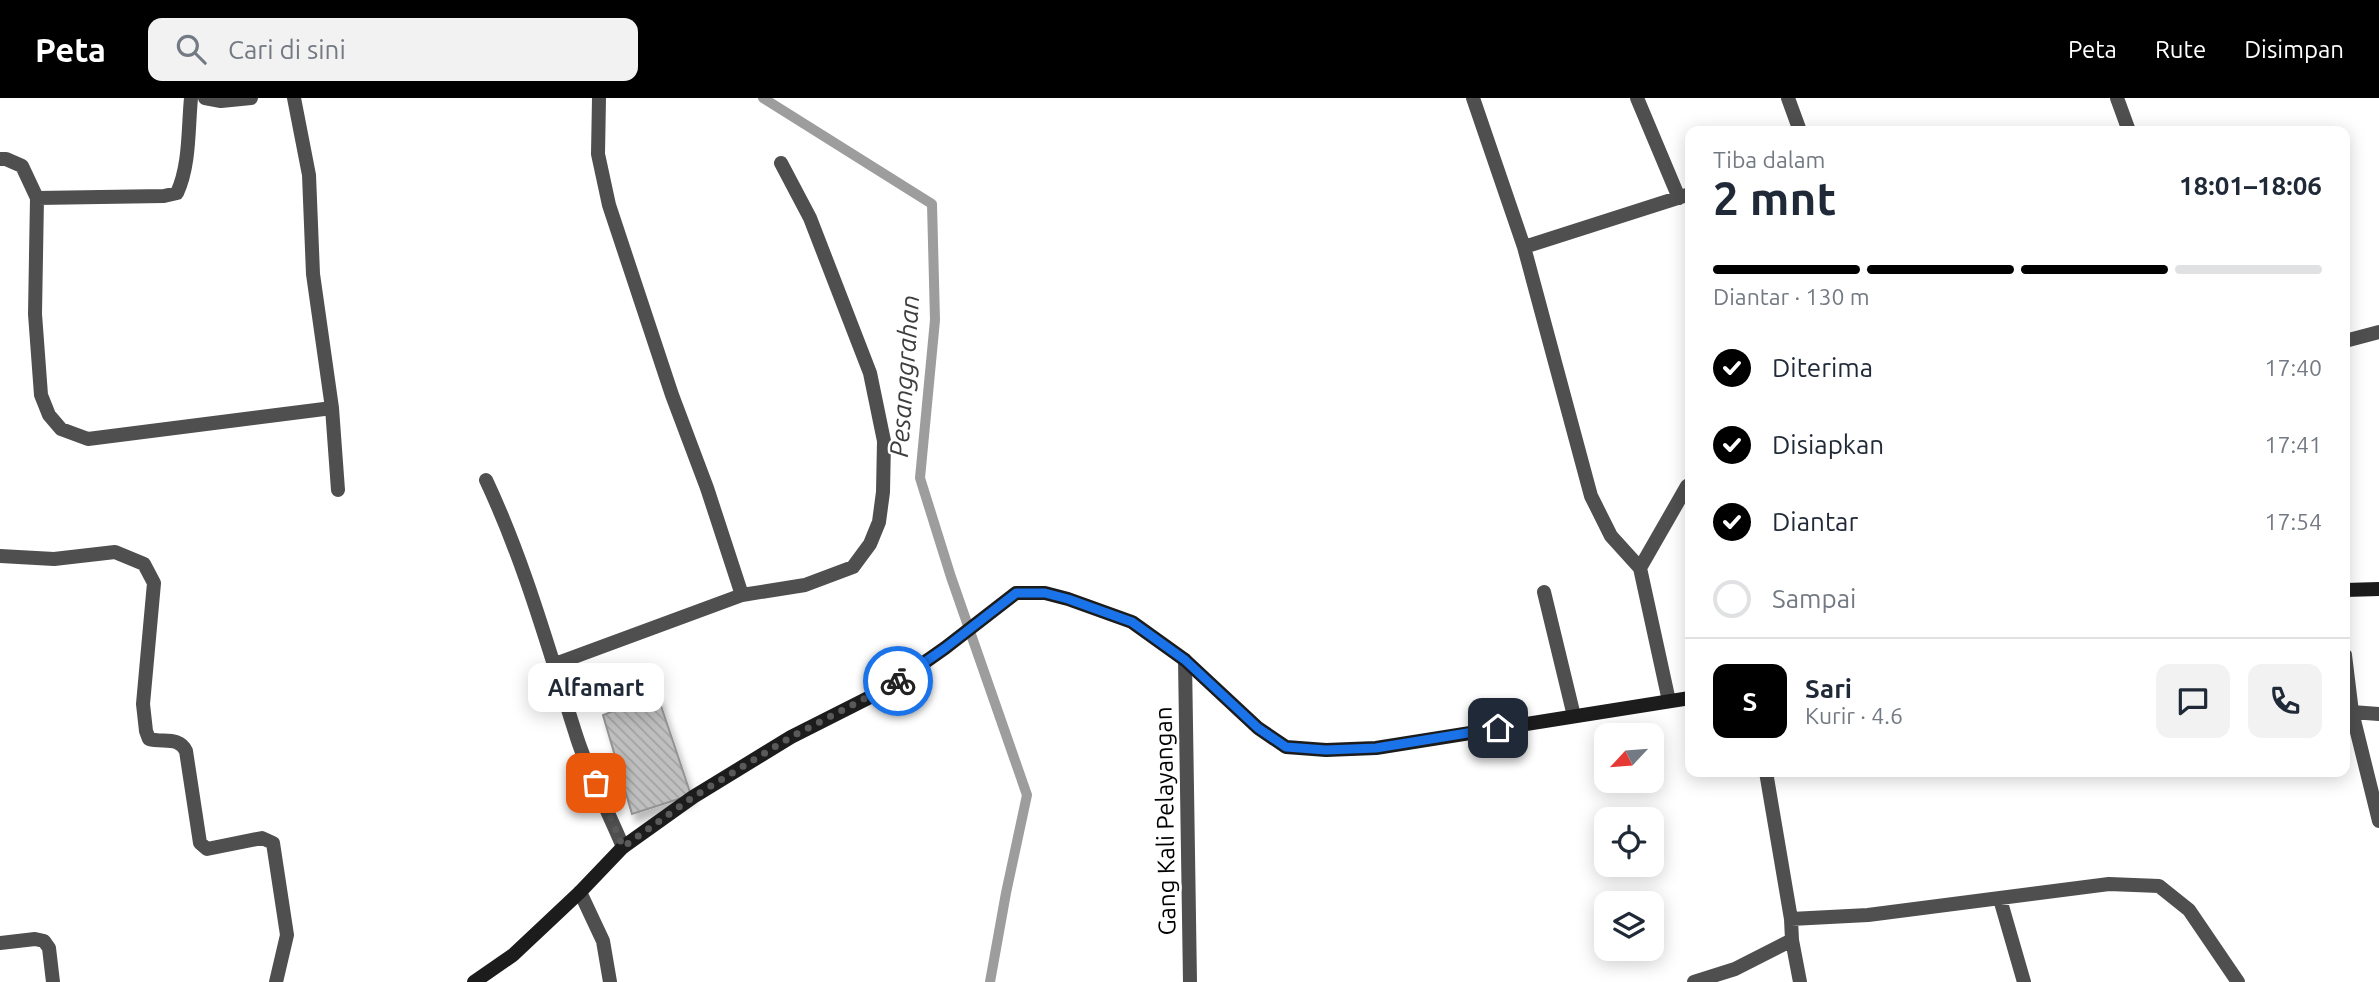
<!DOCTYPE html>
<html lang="id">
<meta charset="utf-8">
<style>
:root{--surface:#fff;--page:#f2f2f3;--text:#1f2937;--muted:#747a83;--line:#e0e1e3;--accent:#000}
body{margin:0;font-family:Ubuntu,sans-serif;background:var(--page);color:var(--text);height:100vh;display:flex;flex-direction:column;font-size:26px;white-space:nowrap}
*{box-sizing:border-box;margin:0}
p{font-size:23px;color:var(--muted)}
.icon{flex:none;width:38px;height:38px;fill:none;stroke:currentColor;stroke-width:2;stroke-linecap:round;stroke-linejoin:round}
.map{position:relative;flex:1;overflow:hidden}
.details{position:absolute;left:1685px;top:28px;width:665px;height:651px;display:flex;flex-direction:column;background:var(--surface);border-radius:14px;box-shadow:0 4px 18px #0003}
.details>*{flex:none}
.needle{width:46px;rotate:244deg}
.controls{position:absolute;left:1594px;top:625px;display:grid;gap:14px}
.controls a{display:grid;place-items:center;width:70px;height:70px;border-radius:14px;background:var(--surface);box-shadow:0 4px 18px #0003;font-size:35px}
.pin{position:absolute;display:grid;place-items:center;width:60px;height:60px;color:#fff;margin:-30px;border-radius:14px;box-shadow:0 4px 10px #0006}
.courier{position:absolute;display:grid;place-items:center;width:70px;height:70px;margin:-35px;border:5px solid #1a73e8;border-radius:50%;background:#fff;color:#222;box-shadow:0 2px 9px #0007}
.bubble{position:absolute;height:49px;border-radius:14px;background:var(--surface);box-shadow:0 4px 18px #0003;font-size:23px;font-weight:600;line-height:49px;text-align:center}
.overview em{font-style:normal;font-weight:600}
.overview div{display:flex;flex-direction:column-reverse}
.overview{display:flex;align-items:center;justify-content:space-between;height:119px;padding:0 28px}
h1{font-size:46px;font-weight:600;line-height:52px}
.bar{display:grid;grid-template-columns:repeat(4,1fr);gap:10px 7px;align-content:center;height:84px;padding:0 28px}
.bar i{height:9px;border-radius:5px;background:var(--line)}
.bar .selected{background:var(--accent)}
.bar p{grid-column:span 4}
.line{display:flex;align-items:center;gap:18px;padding:0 28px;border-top:2px solid var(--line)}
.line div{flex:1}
.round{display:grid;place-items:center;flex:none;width:74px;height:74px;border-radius:14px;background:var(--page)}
ol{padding:0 28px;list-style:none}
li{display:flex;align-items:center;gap:21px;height:77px}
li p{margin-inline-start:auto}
li .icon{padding:7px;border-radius:50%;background:var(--accent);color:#fff;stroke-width:4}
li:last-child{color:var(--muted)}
li i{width:38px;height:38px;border:4px solid var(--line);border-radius:50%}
header{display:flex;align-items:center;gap:42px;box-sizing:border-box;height:98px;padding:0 35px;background:var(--accent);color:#fff}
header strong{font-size:33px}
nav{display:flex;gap:38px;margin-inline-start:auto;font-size:24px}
.search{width:490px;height:63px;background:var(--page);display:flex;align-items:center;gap:18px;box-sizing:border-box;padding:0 24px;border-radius:14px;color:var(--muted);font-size:26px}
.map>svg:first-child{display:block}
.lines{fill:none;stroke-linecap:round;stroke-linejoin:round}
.stream{stroke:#9d9d9d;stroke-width:10}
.building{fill:url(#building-back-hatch);stroke:#939393;stroke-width:2;filter:url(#shadow)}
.street{stroke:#4f4f4f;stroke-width:14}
.secondary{stroke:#1c1c1c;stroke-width:14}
.done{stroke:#595959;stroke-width:7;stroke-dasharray:0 12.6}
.route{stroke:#1a73e8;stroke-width:9}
.labels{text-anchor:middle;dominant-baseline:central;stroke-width:5;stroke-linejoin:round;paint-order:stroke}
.street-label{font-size:24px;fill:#000;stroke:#fff}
.water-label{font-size:26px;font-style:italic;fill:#3e3e3e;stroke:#fff}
</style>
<header>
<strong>Peta</strong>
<div class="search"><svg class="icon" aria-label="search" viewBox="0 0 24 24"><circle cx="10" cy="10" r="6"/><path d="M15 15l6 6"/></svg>Cari di sini</div>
<nav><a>Peta</a><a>Rute</a><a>Disimpan</a></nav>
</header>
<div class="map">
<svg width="2379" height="884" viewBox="0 0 2379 884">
<defs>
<pattern id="building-back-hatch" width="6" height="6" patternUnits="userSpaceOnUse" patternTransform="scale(1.75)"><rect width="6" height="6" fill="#bfbfbf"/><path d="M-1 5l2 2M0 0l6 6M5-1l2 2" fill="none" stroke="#a2a2a2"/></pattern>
<filter id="shadow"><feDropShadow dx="4.5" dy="8" stdDeviation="3.5" flood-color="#0004"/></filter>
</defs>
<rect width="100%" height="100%" fill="#fff"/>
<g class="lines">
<path class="stream" d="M763 0 932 106 935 222 920 380 951 479 1027 697 1006 795 990 884"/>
</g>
<path class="building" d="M657 596 691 697 632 716 603 617Z"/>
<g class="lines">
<path class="street" d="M205 0 221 3 251 0
M294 0 309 77 313 176 332 310 338 392
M599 0 598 56 609 107 672 297 707 390 742 497
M1473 0 1524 149 1591 398 1611 438 1640 470
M1637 0 1679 100
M1788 0 1800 33
M2117 0 2129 33
M0 61H6L22 68 37 100 35 216 41 297 49 317 61 331 88 341 332 310
M37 100 164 98 177 95C190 67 188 31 191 0
M1524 149 1690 96
M2345 243 2379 234
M486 382C525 465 549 553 577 640 589 677 608 713 623 749
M0 458 54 461 115 454 144 466 154 485 143 606 146 633 149 641C163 645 179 638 186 653L200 745 207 751 262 740 273 745 287 837 276 884
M1544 494 1574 618
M2345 557 2352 614 2379 723
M1185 562 1190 884
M555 566 742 497 805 487 853 469 870 446 879 424 883 394 884 343 870 275 810 120 781 65
M1669 603 1640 470 1687 388 1690 386
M2352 614 2379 616
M580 794 603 843 610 884
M2000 801 2024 884
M1791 821 1868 817 2109 786 2159 788 2189 812 2238 884
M1792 842 1800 884
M0 845 35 841 44 843 49 850 53 884
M1694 884 1735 871 1792 842 1791 821 1766 674"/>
<path class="secondary" d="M2345 492 2379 491
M474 884 513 857 580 794 623 749 693 699 791 639 888 590 945 550 1016 495H1045L1068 501 1132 524 1185 562 1258 630 1286 649 1326 652 1376 650 1690 600"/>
</g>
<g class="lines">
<path class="done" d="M596 685 623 749 693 699 791 639 898 583"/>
<path class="route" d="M898 583 945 550 1016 495H1045L1068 501 1132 524 1185 562 1258 630 1286 649 1326 652 1376 650 1498 630"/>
</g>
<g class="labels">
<g class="street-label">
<text transform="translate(1165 723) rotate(-91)">Gang Kali Pelayangan</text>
</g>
<g class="water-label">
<text transform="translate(904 278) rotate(-86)">Pesanggrahan</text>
</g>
</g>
</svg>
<div class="controls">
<a><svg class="needle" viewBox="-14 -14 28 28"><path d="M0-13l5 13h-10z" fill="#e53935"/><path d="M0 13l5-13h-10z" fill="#747a83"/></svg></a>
<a><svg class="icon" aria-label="locate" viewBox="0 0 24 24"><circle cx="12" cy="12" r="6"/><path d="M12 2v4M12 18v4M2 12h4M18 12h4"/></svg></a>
<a><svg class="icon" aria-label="layers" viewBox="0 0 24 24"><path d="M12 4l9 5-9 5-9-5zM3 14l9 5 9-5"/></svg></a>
</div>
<div class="pin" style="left:596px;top:685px;background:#ea580c"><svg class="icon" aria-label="bag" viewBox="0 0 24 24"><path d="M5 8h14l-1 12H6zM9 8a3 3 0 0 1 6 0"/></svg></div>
<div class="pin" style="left:1498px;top:630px;background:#1f2937"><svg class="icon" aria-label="home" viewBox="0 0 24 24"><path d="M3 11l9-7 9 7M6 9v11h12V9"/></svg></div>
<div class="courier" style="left:898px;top:583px"><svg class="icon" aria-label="bike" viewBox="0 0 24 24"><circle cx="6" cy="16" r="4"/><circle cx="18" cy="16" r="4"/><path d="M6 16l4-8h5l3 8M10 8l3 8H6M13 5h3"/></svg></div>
<div class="bubble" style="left:528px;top:565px;width:136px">Alfamart</div>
<section class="details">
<div class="overview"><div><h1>2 mnt</h1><p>Tiba dalam</p></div><em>18:01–18:06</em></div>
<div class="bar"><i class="selected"></i><i class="selected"></i><i class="selected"></i><i></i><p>Diantar · 130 m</p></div>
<ol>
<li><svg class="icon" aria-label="check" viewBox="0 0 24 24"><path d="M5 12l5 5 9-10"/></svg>Diterima<p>17:40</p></li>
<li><svg class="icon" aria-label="check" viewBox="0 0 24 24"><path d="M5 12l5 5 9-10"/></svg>Disiapkan<p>17:41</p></li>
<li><svg class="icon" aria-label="check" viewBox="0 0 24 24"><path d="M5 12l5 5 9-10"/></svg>Diantar<p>17:54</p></li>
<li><i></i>Sampai</li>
</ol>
<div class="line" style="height:126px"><b class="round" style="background:var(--accent);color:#fff">S</b><div><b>Sari</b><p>Kurir · 4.6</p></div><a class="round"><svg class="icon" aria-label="chat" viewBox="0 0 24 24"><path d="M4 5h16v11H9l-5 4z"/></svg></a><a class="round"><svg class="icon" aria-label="phone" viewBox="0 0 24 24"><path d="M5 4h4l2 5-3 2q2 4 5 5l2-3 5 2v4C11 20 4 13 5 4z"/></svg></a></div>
</section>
</div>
